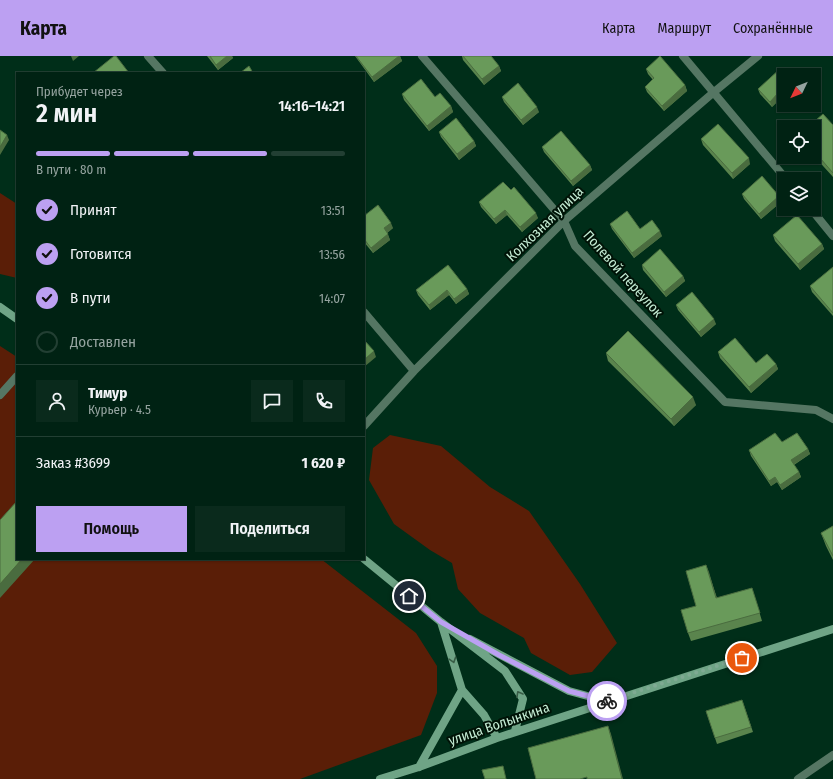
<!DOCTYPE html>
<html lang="ru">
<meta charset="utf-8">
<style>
:root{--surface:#002213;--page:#0a2a1c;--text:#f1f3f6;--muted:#95a4a0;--line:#223f33;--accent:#bca0f2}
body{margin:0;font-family:"Fira Sans Condensed",sans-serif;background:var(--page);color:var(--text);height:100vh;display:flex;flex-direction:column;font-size:15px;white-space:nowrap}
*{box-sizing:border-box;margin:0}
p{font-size:13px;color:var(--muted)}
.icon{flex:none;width:22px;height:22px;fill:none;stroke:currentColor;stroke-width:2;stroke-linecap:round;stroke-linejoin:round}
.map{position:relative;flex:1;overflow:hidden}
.details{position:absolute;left:16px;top:16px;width:349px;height:488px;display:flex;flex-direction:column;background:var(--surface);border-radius:0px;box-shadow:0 1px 3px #0004,0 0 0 1px var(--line)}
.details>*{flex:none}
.needle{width:26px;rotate:227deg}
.buttons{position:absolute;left:777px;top:12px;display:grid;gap:8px}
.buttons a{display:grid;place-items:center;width:44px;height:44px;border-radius:0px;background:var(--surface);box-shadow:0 1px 3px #0004,0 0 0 1px var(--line);font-size:20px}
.pin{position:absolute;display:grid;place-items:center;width:34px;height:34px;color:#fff;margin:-17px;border:2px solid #fff;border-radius:50%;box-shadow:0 1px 4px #0007}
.courier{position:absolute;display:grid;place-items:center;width:40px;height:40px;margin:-20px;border:3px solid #bca0f2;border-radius:50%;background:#fff;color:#222;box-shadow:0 1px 5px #0007}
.headline em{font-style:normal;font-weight:600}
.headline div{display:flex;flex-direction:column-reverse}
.headline{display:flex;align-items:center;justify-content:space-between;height:68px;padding:0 20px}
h1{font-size:26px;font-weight:600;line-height:30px}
.bar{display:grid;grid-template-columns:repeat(4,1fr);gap:6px 4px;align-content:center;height:48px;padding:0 20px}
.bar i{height:5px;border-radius:3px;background:var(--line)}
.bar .on{background:var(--accent)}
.bar p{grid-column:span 4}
.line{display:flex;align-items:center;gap:10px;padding:0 20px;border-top:1px solid var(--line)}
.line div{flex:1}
.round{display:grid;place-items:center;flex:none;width:42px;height:42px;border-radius:0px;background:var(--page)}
ol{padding:0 20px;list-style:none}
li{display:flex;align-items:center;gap:12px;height:44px}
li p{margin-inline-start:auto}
li .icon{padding:4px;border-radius:50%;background:var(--accent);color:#111;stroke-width:4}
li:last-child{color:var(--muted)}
li i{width:22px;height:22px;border:2px solid var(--line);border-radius:50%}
.cta{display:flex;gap:8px;margin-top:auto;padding:8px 20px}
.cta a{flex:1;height:46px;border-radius:0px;background:var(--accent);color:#111;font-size:16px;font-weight:600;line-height:46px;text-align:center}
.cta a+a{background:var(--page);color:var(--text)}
header{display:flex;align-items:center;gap:24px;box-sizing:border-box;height:56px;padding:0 20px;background:var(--accent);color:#111}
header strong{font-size:19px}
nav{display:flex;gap:22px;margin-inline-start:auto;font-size:14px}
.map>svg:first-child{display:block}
.green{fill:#5a1e07}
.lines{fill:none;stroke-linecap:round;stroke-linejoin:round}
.lane{stroke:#557663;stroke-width:8}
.street{stroke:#557663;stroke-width:8}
.secondary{stroke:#6fa486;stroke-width:8}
.wall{fill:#5a844d}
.shaded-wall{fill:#4a6c3f}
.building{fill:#699a5a;stroke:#4a6c3f}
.oneway{stroke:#385c46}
.done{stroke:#7faa93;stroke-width:4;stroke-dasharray:0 7.2}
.route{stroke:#bca0f2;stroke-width:5}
.labels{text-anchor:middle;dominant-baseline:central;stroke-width:4;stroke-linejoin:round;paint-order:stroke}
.street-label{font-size:14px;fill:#c4ecd4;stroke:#001307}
</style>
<header>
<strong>Карта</strong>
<nav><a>Карта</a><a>Маршрут</a><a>Сохранённые</a></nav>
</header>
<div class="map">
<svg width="833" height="723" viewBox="0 0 833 723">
<rect width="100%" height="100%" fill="#002e19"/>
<path class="green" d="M0 137 17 148V222L0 218Z
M0 290 17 301V503H321L416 577 437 610V637L421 679 300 723H0Z
M390 379 441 390 490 431 529 455 580 528 617 587 592 616 570 619 531 597 524 582 480 557 458 533 452 507 430 494 394 468 369 424 373 392Z"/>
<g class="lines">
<path class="lane" d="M0 339 17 320
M798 723 833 699"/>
<path class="street" d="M148 0 163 17
M422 0 564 165 575 190 725 346 816 354 833 363
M683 0 786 123
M811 153 833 180
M364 256 414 315
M364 370 414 315 564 165 714 36 758 0"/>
<path class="secondary" d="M0 251 17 263
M364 503 441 566 505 615 523 643 515 675
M470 583 569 635 606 645
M462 634 484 659 497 682
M419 711 462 634 441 566
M380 723 419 711 497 682 833 573"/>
</g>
<path class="wall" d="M207 0H232L233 2 218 14Z
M355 0H400L402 5 374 26Z
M462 0H491L499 10 501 15 484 29 463 4Z
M646 13 685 29 687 35 664 55 647 36 645 31 653 24 648 18Z
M784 19V47L780 43 772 51 760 38 758 33Z
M402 38 435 41 451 50 453 56 429 75 404 44Z
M502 41 539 56 523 69 504 46Z
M786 49H796L791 54Z
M833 69V121L814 100V71Z
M439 76 474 85 476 90 459 104 441 81Z
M701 83 750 108 733 123 703 89Z
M542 91 590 109 592 114 573 130 544 96Z
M511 134 538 162 522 176 507 159 496 168 481 151 479 146Z
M742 138 779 140 781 146 761 163 744 143Z
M364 160 393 172 387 177 390 184 373 197 364 186Z
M610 168 640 173 662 180 634 202 612 173Z
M773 179 822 188 824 193 800 214 775 185Z
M642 209 683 220 685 225 666 241 643 214Z
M833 211V260L812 236 810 230Z
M467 233 469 238 456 248 449 239 430 254 418 239 416 234Z
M676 249 716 268 701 281 678 254Z
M718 296 756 307 776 308 778 313 751 337 720 302Z
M606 297 696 349 674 370 608 305Z
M782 386 808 393 810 398 794 409 799 416 801 421 782 434 777 426 771 430 751 400 749 394Z
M833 470V504L826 490 821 477Z
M706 509 717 542 752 532 762 565 691 585 688 577 696 550Z
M742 644 753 676 717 688 715 682Z"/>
<path class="shaded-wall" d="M71 0H79L73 5Z
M227 0H232L233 2 218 14 216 9Z
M399 0H400L402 5 374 26 372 21Z
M499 10 501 15 484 29 482 23Z
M685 29 687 35 664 55 662 50Z
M778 37 780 43 772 51 770 46Z
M789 49H796L791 54Z
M451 50 453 56 429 75 427 70Z
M537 51 539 56 523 69 521 64Z
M7 79 9 84 0 99V91Z
M474 85 476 90 459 104 457 98Z
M749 102 750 108 733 123 732 117Z
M590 109 592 114 573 130 571 125Z
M779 140 781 146 761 163 759 158Z
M505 154 507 159 496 168 494 163Z
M536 157 538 162 522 176 520 171Z
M391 167 393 172 386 178 384 172Z
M660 175 662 180 634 202 632 197Z
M388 178 390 184 373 197 371 192Z
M822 188 824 193 800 214 798 208Z
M683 220 685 225 666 241 664 236Z
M467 233 469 238 456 248 454 243Z
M447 234 449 239 430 254 429 249Z
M714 263 716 268 701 281 699 276Z
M374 295 376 301 364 311V304Z
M776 308 778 313 751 337 749 331Z
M693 341 696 349 674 370 671 363Z
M808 393 810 398 793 409 791 404Z
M799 416 801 421 782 434 780 429Z
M775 421 777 426 771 430 769 425Z
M22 503H35L0 542V528Z
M706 509 709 516 719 550 716 542Z
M608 670 611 678 623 723H622Z"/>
<path class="building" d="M114 0H116L129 17H93Z
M210 0H227L216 9Z
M356 0H399L372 21Z
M463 0H491L499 10 482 23Z
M660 0 685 29 662 50 645 31 654 22 646 13Z
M249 10 253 17H240Z
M781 12 787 19H784V43L778 37 770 46 758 33Z
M421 23 435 41 440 37 451 50 427 70 402 38Z
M518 27 537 51 521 64 502 41Z
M823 58 833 69V117L814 95V71H808Z
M456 62 474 85 457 98 439 76Z
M718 68 749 102 732 117 701 83Z
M0 74 7 79 0 91Z
M561 75 590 109 571 125 542 91Z
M762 120 779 140 759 158 742 138Z
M503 126 511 134 514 131 536 157 520 171 505 154 494 163 479 146Z
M378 149 391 167 384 172 388 178 371 192 364 183V160Z
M627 155 640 173 652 164 660 175 632 197 610 168Z
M797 159 822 188 798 208 773 179Z
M660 193 683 220 664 236 642 209Z
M448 209 467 233 454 243 447 234 429 249 416 234Z
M833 211V257L810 230Z
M692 236 714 263 699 276 676 249Z
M628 275 693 341 671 363 606 297Z
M735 282 756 307 767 298 776 308 749 331 718 296Z
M364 284 374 295 364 304Z
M775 377 782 386 797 377 808 393 791 404 799 416 780 429 775 421 769 425 749 394Z
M17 445V503H22L0 528V464Z
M833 470V500L821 477Z
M706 509 716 542 752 532 760 557 688 577 681 554 696 550 686 515Z
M742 644 751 671 715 682 706 655Z
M608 670 622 723H587V721L580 723H536L528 692Z
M503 710 506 723H485L482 714Z"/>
<defs><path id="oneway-chevron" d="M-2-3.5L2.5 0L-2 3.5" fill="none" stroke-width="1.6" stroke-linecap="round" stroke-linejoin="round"/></defs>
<g class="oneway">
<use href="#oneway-chevron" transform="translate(453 604) rotate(72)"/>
<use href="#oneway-chevron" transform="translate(519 638) rotate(-119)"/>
</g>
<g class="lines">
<path class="done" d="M607 645 742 602"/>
<path class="route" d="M409 540 441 566 499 599 569 635 607 645"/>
</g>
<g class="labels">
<g class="street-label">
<text transform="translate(545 168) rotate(-44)">Колхозная улица</text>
<text transform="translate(623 218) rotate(48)">Полевой переулок</text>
<text transform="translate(499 668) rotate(-19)">улица Волынкина</text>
</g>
</g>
</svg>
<div class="buttons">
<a><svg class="needle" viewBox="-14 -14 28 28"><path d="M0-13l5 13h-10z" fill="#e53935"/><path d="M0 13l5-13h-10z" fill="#95a4a0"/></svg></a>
<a><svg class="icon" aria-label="locate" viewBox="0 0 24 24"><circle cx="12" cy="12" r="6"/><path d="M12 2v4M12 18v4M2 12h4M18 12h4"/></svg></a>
<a><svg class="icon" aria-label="layers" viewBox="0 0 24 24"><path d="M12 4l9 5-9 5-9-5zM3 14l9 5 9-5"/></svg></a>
</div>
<div class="pin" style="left:742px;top:602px;background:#ea580c"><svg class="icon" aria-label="bag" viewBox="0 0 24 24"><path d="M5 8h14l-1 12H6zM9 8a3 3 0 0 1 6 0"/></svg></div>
<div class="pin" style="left:409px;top:540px;background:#1f2937"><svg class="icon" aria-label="home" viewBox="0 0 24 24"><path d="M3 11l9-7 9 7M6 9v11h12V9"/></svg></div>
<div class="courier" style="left:607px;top:645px"><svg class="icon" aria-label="bike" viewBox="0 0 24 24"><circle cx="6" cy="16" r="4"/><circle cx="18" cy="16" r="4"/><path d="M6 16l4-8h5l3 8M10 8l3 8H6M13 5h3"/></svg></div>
<section class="details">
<div class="headline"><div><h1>2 мин</h1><p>Прибудет через</p></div><em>14:16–14:21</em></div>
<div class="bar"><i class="on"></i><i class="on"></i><i class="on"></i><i></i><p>В пути · 80 m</p></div>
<ol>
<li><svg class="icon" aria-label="check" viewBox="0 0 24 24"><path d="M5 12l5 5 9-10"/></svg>Принят<p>13:51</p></li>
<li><svg class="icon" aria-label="check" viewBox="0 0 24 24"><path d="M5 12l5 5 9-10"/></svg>Готовится<p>13:56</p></li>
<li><svg class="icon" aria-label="check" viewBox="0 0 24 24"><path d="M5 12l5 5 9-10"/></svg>В пути<p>14:07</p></li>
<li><i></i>Доставлен</li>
</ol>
<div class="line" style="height:72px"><a class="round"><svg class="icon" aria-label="person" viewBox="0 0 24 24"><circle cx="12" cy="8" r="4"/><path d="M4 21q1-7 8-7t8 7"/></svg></a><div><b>Тимур</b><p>Курьер · 4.5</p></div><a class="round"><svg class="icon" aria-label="chat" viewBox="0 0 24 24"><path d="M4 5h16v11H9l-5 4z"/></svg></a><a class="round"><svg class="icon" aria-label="phone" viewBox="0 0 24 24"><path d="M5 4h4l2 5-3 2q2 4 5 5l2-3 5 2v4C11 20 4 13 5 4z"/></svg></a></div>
<div class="line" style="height:52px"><div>Заказ #3699</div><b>1 620 ₽</b></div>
<div class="cta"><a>Помощь</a><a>Поделиться</a></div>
</section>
</div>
